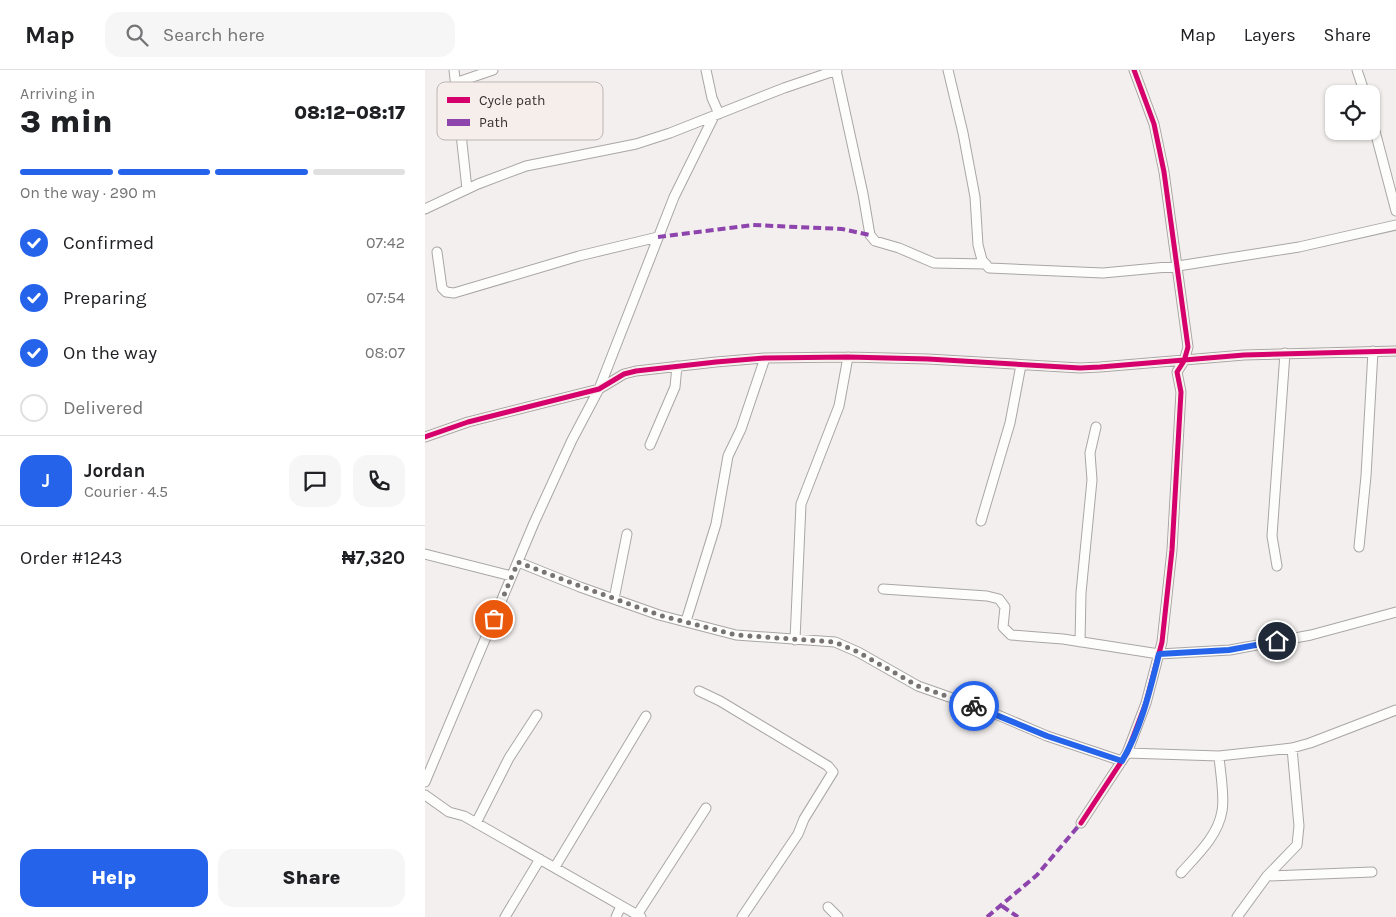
<!DOCTYPE html>
<meta charset="utf-8">
<style>
:root{--surface:#fff;--page:#f6f6f6;--text:#202124;--muted:#757577;--line:#e0e0e0;--accent:#2563eb}
body{margin:0;font-family:Karla,sans-serif;background:var(--page);color:var(--text);height:100vh;display:flex;flex-direction:column;font-size:19px;white-space:nowrap}
*{box-sizing:border-box;margin:0}
p{font-size:16px;color:var(--muted)}
.icon{flex:none;width:28px;height:28px;fill:none;stroke:currentColor;stroke-width:2;stroke-linecap:round;stroke-linejoin:round}
.map{position:relative;flex:1;overflow:hidden}
.details{display:flex;flex-direction:column;background:var(--surface);width:425px}
.details>*{flex:none}
.tools{position:absolute;left:900px;top:15px;display:grid;gap:10px}
.tools a{display:grid;place-items:center;width:55px;height:55px;border-radius:10px;background:var(--surface);box-shadow:0 1px 4px #0004;font-size:25px}
.pin{position:absolute;display:grid;place-items:center;width:42px;height:42px;color:#fff;margin:-21px;border:2px solid #fff;border-radius:50%;box-shadow:0 1px 5px #0007}
.courier{position:absolute;display:grid;place-items:center;width:50px;height:50px;margin:-25px;border:4px solid #2563eb;border-radius:50%;background:#fff;color:#222;box-shadow:0 1px 6px #0007}
.headline em{font-style:normal;font-weight:800}
.headline div{display:flex;flex-direction:column-reverse}
.headline{display:flex;align-items:center;justify-content:space-between;height:85px;padding:0 20px}
h1{font-size:32px;font-weight:800;line-height:38px}
.bar{display:grid;grid-template-columns:repeat(4,1fr);gap:8px 5px;align-content:center;height:60px;padding:0 20px}
.bar i{height:6px;border-radius:4px;background:var(--line)}
.bar .current{background:var(--accent)}
.bar p{grid-column:span 4}
.line{display:flex;align-items:center;gap:12px;padding:0 20px;border-top:1px solid var(--line)}
.line div{flex:1}
.round{display:grid;place-items:center;flex:none;width:52px;height:52px;border-radius:15px;background:var(--page)}
ol{padding:0 20px;list-style:none}
li{display:flex;align-items:center;gap:15px;height:55px}
li p{margin-inline-start:auto}
li .icon{padding:5px;border-radius:50%;background:var(--accent);color:#fff;stroke-width:4}
li:last-child{color:var(--muted)}
li i{width:28px;height:28px;border:2px solid var(--line);border-radius:50%}
.primary-button{display:flex;gap:10px;margin-top:auto;padding:10px 20px}
.primary-button a{flex:1;height:58px;border-radius:15px;background:var(--accent);color:#fff;font-size:20px;font-weight:800;line-height:58px;text-align:center}
.primary-button a+a{background:var(--page);color:var(--text)}
header{display:flex;align-items:center;gap:30px;box-sizing:border-box;height:70px;padding:0 25px;background:var(--surface);border-bottom:1px solid var(--line)}
header strong{font-size:24px}
nav{display:flex;gap:28px;margin-inline-start:auto;font-size:18px}
.search{width:350px;height:45px;background:var(--page);display:flex;align-items:center;gap:12px;box-sizing:border-box;padding:0 18px;border-radius:15px;color:var(--muted);font-size:19px}
main{display:flex;flex:1;min-height:0}
.map>svg:first-child{display:block}
.lines{fill:none;stroke-linecap:round;stroke-linejoin:round}
.street-casing{stroke:#a9a6a5;stroke-width:11}
.street{stroke:#fdfdfc;stroke-width:9}
.quiet{stroke:#8e44ad;stroke-width:4;stroke-dasharray:8 4;stroke-linecap:butt}
.cycleway-casing{stroke:#f6eeeb;stroke-width:8}
.cycleway{stroke:#d6006c;stroke-width:5}
.done{stroke:#787472;stroke-width:5;stroke-dasharray:0 9}
.route{stroke:#2563eb;stroke-width:6}
.key{fill:#f6eeeb;stroke:#bcb5b3;stroke-width:1}
.key-label{font-size:14px;fill:#353130}
</style>
<header>
<strong>Map</strong>
<div class="search"><svg class="icon" aria-label="search" viewBox="0 0 24 24"><circle cx="10" cy="10" r="6"/><path d="M15 15l6 6"/></svg>Search here</div>
<nav><a>Map</a><a>Layers</a><a>Share</a></nav>
</header>
<main>
<section class="details">
<div class="headline"><div><h1>3 min</h1><p>Arriving in</p></div><em>08:12–08:17</em></div>
<div class="bar"><i class="current"></i><i class="current"></i><i class="current"></i><i></i><p>On the way · 290 m</p></div>
<ol>
<li><svg class="icon" aria-label="check" viewBox="0 0 24 24"><path d="M5 12l5 5 9-10"/></svg>Confirmed<p>07:42</p></li>
<li><svg class="icon" aria-label="check" viewBox="0 0 24 24"><path d="M5 12l5 5 9-10"/></svg>Preparing<p>07:54</p></li>
<li><svg class="icon" aria-label="check" viewBox="0 0 24 24"><path d="M5 12l5 5 9-10"/></svg>On the way<p>08:07</p></li>
<li><i></i>Delivered</li>
</ol>
<div class="line" style="height:90px"><b class="round" style="background:var(--accent);color:#fff">J</b><div><b>Jordan</b><p>Courier · 4.5</p></div><a class="round"><svg class="icon" aria-label="chat" viewBox="0 0 24 24"><path d="M4 5h16v11H9l-5 4z"/></svg></a><a class="round"><svg class="icon" aria-label="phone" viewBox="0 0 24 24"><path d="M5 4h4l2 5-3 2q2 4 5 5l2-3 5 2v4C11 20 4 13 5 4z"/></svg></a></div>
<div class="line" style="height:65px"><div>Order #1243</div><b>₦7,320</b></div>
<div class="primary-button"><a>Help</a><a>Share</a></div>
</section>
<div class="map">
<svg width="971" height="847" viewBox="0 0 971 847">
<rect width="100%" height="100%" fill="#f3efee"/>
<g class="lines">
<g class="street-casing">
<path id="street" d="M29 0 42 119
M281 0 287 28 294 44
M411 0 438 124 445 165 450 171 474 178 509 193 561 194
M523 0 538 63 550 127 553 175 557 190 564 198 678 203 753 196 874 177 971 155
M932 0 940 24
M30 13 68 0
M946 46 971 141
M0 139 53 114 101 96 211 74 245 63 359 18 412 0
M12 182 17 218 21 222 29 223 154 186 233 167
M0 367 43 352 174 319 199 304 211 301 291 292 340 288 423 287 503 289 655 298 675 297 819 285 971 281
M225 375 250 317 252 296
M556 451 585 353 596 295
M934 477 941 406 948 281
M0 484 86 506
M93 492 155 517 234 545 311 565 410 572 433 582 493 616 561 640 622 666 697 691
M852 496 847 466 860 283
M458 519 562 526 574 529 580 537 578 557 586 565 638 569 734 584 805 580 886 565 971 542
M189 529 202 464
M261 551 291 454 303 386 316 359 340 288
M370 570 376 434 414 336 423 287
M655 572 656 523 667 410 665 383 671 357
M274 621 295 631 403 696 408 702 379 749 373 764 317 847
M702 683 794 686 867 678 885 673 971 640
M0 712 109 453 147 370 174 319 249 127 289 46
M0 725 24 742 39 746 216 847
M51 753 84 688 112 645
M656 753 702 683 721 633 737 572 747 480 756 322 752 302 759 291 763 277 739 102 729 54 709 0
M130 797 221 646
M756 803C772 785 793 766 797 741 800 727 795 701 794 686
M842 806 947 802
M403 837 413 847
M212 845 281 738
M80 847 115 789
M191 847 196 836
M812 847 842 806 872 775 874 756 867 678"/>
</g>
<use href="#street" class="street"/>
<path class="quiet" d="M233 167 328 155 417 159 445 165
M577 836 593 847
M562 847 612 805 656 753"/>
<g class="cycleway-casing">
<path id="cycleway" d="M0 367 43 352 174 319 199 304 211 301 291 292 340 288 423 287 503 289 655 298 675 297 819 285 971 281
M656 753 702 683 721 633 737 572 747 480 756 322 752 302 759 291 763 277 739 102 729 54 709 0"/>
</g>
<use href="#cycleway" class="cycleway"/>
</g>
<g class="lines">
<path class="done" d="M69 549 93 492 155 516 234 545 311 565 410 572 433 582 493 616 549 636"/>
<path class="route" d="M549 636 622 666 697 691C716 659 725 620 734 584L804 580 852 571"/>
</g>
<rect x="12" y="12" width="166" height="58" rx="8" class="key"/>
<rect x="22" y="27" width="23" height="6" fill="#d6006c"/>
<rect x="22" y="49" width="23" height="7" fill="#8e44ad"/>
<g class="key-label">
<text x="54" y="35">Cycle path</text>
<text x="54" y="57">Path</text>
</g>
</svg>
<div class="tools">
<a><svg class="icon" aria-label="locate" viewBox="0 0 24 24"><circle cx="12" cy="12" r="6"/><path d="M12 2v4M12 18v4M2 12h4M18 12h4"/></svg></a>
</div>
<div class="pin" style="left:69px;top:549px;background:#ea580c"><svg class="icon" aria-label="bag" viewBox="0 0 24 24"><path d="M5 8h14l-1 12H6zM9 8a3 3 0 0 1 6 0"/></svg></div>
<div class="pin" style="left:852px;top:571px;background:#1f2937"><svg class="icon" aria-label="home" viewBox="0 0 24 24"><path d="M3 11l9-7 9 7M6 9v11h12V9"/></svg></div>
<div class="courier" style="left:549px;top:636px"><svg class="icon" aria-label="bike" viewBox="0 0 24 24"><circle cx="6" cy="16" r="4"/><circle cx="18" cy="16" r="4"/><path d="M6 16l4-8h5l3 8M10 8l3 8H6M13 5h3"/></svg></div>
</div>
</main>
